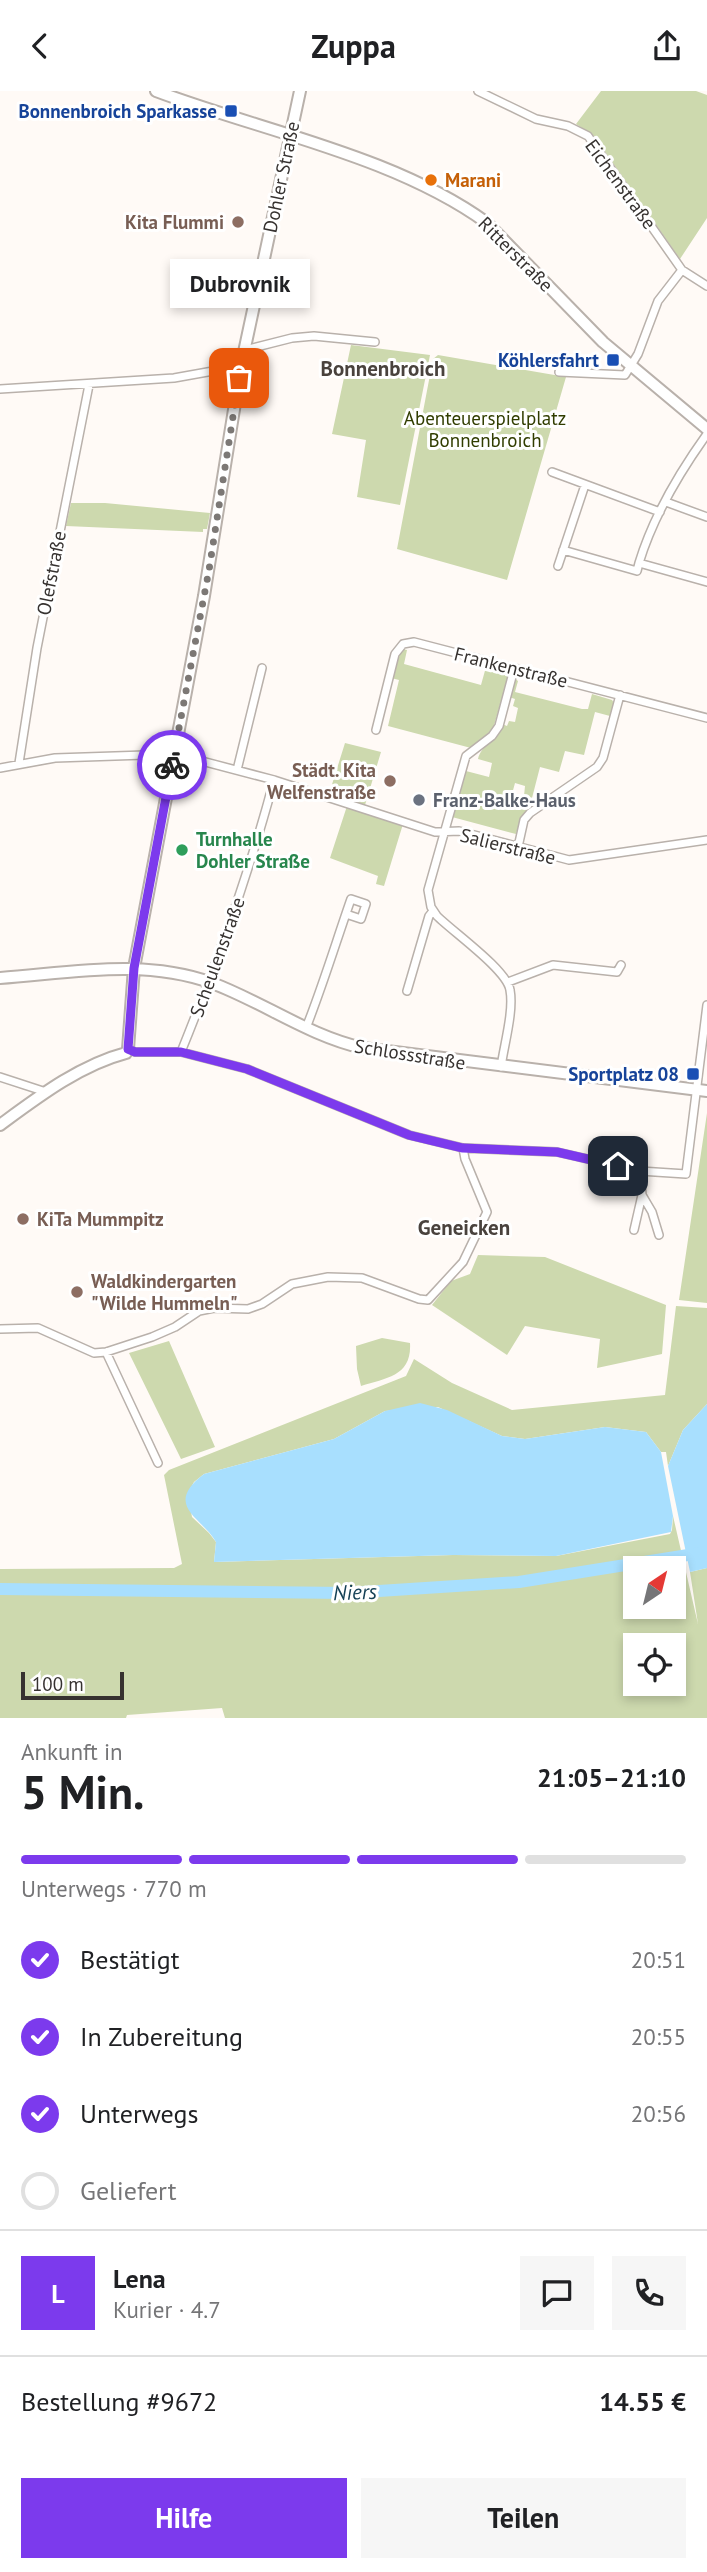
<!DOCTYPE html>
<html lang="de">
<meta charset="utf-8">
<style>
:root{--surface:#fff;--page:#f6f6f6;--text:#202124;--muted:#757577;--line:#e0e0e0;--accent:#7c3aed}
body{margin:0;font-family:"PT Sans",sans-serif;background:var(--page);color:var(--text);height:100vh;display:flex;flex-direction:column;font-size:26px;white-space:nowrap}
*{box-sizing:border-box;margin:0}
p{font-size:23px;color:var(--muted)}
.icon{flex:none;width:38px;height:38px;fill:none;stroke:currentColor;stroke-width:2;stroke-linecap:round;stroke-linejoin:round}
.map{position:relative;height:1627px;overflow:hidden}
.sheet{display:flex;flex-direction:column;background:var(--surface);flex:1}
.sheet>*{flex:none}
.needle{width:46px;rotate:35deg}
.buttons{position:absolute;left:623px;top:1465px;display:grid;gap:14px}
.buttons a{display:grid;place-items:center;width:63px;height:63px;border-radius:0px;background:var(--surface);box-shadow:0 4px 10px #0003;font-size:35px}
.scale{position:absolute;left:21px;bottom:18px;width:103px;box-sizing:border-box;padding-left:7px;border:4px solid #363230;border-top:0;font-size:19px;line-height:24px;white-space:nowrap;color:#363230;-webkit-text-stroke:5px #fff;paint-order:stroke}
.pin{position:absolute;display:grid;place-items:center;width:60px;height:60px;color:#fff;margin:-30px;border-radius:14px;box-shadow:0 4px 10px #0006}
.courier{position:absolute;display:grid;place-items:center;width:70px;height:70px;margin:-35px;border:5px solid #7c3aed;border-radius:50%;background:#fff;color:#222;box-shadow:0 2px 9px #0007}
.bubble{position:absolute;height:49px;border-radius:0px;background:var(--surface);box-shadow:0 4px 10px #0003;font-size:23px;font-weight:700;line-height:49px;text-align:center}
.overview em{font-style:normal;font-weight:700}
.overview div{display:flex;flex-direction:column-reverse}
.overview{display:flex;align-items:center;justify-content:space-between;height:119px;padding:0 21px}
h1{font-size:46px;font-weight:700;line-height:52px}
.bar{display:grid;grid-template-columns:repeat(4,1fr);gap:10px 7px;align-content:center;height:84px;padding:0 21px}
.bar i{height:9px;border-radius:5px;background:var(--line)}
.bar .selected{background:var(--accent)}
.bar p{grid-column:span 4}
.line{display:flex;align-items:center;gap:18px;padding:0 21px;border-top:2px solid var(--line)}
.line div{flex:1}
.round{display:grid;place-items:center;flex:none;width:74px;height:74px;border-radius:0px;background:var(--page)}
ol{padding:0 21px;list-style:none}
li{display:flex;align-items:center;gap:21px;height:77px}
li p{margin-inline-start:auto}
li .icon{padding:7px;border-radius:50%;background:var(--accent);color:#fff;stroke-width:4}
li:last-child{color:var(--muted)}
li i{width:38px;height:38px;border:4px solid var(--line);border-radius:50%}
.button{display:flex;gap:14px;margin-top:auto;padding:14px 21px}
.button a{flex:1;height:80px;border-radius:0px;background:var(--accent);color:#fff;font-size:28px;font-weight:700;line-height:80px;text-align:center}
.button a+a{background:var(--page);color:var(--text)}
header{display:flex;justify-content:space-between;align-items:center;height:91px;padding:0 21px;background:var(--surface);font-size:32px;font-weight:700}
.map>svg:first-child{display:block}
.green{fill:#cdd9ae;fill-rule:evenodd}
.water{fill:#a8dffe}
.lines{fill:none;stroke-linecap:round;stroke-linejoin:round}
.river{stroke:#a8dffe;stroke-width:12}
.street-casing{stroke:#b9b1ab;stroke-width:10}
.secondary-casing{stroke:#b9b1ab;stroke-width:14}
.street{stroke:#fff;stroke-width:7}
.secondary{stroke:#fff;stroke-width:10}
.done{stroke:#7c7875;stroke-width:7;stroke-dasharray:0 12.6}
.route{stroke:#7c3aed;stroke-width:9}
.transit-dot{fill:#1a4fb4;stroke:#fff;stroke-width:2.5}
.food-dot{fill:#e8710a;stroke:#fff;stroke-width:2.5}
.education-dot{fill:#8d6e63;stroke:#fff;stroke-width:2.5}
.worship-dot{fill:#6b7280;stroke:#fff;stroke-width:2.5}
.leisure-dot{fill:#2e9e5b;stroke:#fff;stroke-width:2.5}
.labels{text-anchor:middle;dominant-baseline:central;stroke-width:6;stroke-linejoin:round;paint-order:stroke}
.transit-label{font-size:19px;font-weight:bold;fill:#164399;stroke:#fff;text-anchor:end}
.street-label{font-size:19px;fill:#363230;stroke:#fff}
.food-label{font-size:19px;font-weight:bold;fill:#c56008;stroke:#fff;text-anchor:start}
.education-label{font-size:19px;font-weight:bold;fill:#785e54;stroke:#fff;text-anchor:end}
.park-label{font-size:19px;fill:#313d00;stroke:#fff}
.worship-label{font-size:19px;font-weight:bold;fill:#5b616d;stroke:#fff;text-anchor:start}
.leisure-label{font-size:19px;font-weight:bold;fill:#27864d;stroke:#fff;text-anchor:start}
.neighbourhood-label{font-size:21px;font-weight:bold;fill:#49423d;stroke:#fff}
.water-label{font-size:21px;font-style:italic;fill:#154156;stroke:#fff}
</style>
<header><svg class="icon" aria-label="back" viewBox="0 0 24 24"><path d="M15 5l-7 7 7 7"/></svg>Zuppa<svg class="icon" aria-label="share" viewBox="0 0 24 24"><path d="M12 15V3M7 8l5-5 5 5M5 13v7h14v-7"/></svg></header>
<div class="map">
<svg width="707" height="1627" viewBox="0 0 707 1627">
<rect width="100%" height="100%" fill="#fffaf6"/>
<path class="green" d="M601 0H696L707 4V127L680 168 594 45 576 33Z
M351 254 430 264 400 414 357 406 366 349 332 343Z
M438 264 566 286 507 489 397 458 433 268Z
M71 412H105L210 422 207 438H203V441L66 435Z
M402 558 407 559 404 573 481 594 486 576 506 581 508 586 493 638 471 657 388 635 399 589 391 587 397 565Z
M514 587 518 590 515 601 582 618H588L592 603 612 609 614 612 610 625 595 621 584 664 565 660 559 681 540 676 532 707 524 705 525 695 515 692 509 714 527 719 521 727 516 743 452 726 466 680 489 686 492 672 478 668C481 654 497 649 502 633L507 635 509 630 515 631 518 617 513 615 515 608 509 606Z
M345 652 381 661 365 714 329 703Z
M347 715 403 733 384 795 376 793 378 785 330 767Z
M707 1022V1212L679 1209Z
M478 1164 545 1166 666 1214 662 1263 597 1277 600 1248 525 1235 507 1264 432 1214 451 1190 470 1183Z
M676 1215 707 1217V1313L683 1339 668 1375 666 1361H661L646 1341 605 1336 525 1348 502 1345 438 1316 385 1320 334 1348 204 1383 194 1391 188 1402 192 1426 209 1442 216 1451 214 1471 453 1464 556 1465 670 1443 672 1439 673 1425 698 1533 690 1481 707 1477V1627H225L222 1617 127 1624 126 1627H0V1478L174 1477 182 1473 164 1384 169 1379 406 1285 414 1268 452 1292 512 1319 665 1304ZM635 1477H674V1516H635ZM635 1554H674V1592H635Z
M382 1247 410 1252C412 1285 387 1287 361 1295L357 1278 356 1255Z
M169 1250 215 1356 181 1368 129 1262Z"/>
<path class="water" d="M420 1312 447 1319 502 1345 525 1348 605 1336 646 1341 661 1361 673 1425 671 1441 556 1465 453 1464 214 1471 216 1451C203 1427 162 1415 204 1383L334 1348 385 1320Z
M707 1313V1477L690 1481 668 1375 683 1339Z"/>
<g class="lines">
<path class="river" d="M0 1498 348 1502 519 1491 707 1461"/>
<g class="street-casing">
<path id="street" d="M478 0 536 28 568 35 588 45 682 179 707 195
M245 259 292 247 314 245 375 251
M559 281 625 284 638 263 658 210 682 179
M0 298 174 287 241 275
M707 343C679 382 653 426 639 472L707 491
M552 381 660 421
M666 411 707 426
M563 459 637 480 639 472
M558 475 585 394
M376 639 395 563 403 553 414 551 707 627
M19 672 37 557 89 294
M0 677 55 667 175 663 274 689 435 741 459 740 569 769 707 749
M237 679 262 577
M518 756 524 729 530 722 597 676 603 667 620 604
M508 891 553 874 617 881 621 874
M407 900 429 825 433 820
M306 937C323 894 336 851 351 808L366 813 361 828 346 823
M128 958 135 961H181L247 978 409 1044 463 1057 557 1061 640 1080 686 1083 707 914
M181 961C217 872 249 783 274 689
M501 976C504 954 514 920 510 899 507 879 453 841 437 825L431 816 428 799 466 665 492 645 499 635 514 578
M0 986 46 1001
M642 1104 652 1121 659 1144
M634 1139 642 1104 640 1080
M0 1238 38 1237 94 1262 106 1261 152 1246 175 1236 199 1220 214 1217 248 1218 262 1213 292 1193 328 1186 362 1187 419 1208 428 1209 463 1171 487 1121 465 1068 463 1057
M106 1261 158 1372"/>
</g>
<g class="secondary-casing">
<path id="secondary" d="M156 0C262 40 395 65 487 132L603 251 707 338
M0 887C70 882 144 867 212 892 263 911 309 945 363 957L707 1000
M0 1034C38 1006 80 974 126 962L128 958 134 877 204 505 241 275 300 0"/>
</g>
<use href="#street" class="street"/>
<use href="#secondary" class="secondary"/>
</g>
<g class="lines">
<path class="done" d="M172 674 209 479 239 287"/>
<path class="route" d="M172 674 134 877 128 958 135 961H181L247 978 409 1044 463 1057 557 1061 618 1075"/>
</g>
<g class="transit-dot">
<rect x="224" y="13" width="14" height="14" rx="3.5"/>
<rect x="606" y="262" width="14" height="14" rx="3.5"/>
<rect x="686" y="976" width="14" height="14" rx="3.5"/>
</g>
<circle class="food-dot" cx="431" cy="89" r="7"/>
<g class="education-dot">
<circle cx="238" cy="131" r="7"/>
<circle cx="390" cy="690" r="7"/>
<circle cx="23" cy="1128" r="7"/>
<circle cx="77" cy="1201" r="7"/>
</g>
<circle class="worship-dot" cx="419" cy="709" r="7"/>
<circle class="leisure-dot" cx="182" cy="759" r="7"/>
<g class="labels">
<g class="transit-label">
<text x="217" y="20">Bonnenbroich Sparkasse</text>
<text x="599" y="269">Köhlersfahrt</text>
<text x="679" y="983">Sportplatz 08</text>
</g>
<g class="street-label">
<text transform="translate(281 86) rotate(-78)">Dohler Straße</text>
<text transform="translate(621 93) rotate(54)">Eichenstraße</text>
<text transform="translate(516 163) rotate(45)">Ritterstraße</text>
<text transform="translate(51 482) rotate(-79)">Olefstraße</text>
<text transform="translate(511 576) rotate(14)">Frankenstraße</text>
<text transform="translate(508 755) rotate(14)">Salierstraße</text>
<text transform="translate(217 866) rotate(-70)">Scheulenstraße</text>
<text transform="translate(410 963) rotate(9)">Schlossstraße</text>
</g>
<g class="food-label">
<text x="445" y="89">Marani</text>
</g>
<g class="education-label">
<text x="224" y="131">Kita Flummi</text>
<text x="376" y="679">Städt. Kita<tspan x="376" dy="22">Welfenstraße</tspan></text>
<text x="37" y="1128" text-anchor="start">KiTa Mummpitz</text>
<text x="91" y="1190" text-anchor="start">Waldkindergarten<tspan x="91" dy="22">"Wilde Hummeln"</tspan></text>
</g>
<g class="park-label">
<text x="485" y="327">Abenteuerspielplatz<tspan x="485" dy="22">Bonnenbroich</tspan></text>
</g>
<g class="worship-label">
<text x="433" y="709">Franz-Balke-Haus</text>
</g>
<g class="leisure-label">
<text x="196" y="748">Turnhalle<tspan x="196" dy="22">Dohler Straße</tspan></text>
</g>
<g class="neighbourhood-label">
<text x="383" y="277">Bonnenbroich</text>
<text x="464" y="1136">Geneicken</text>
</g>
<g class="water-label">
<text transform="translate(355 1501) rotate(-2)">Niers</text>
</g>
</g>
</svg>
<div class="buttons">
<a><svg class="needle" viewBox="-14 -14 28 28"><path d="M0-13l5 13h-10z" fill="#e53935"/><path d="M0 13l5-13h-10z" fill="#757577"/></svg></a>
<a><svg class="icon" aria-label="locate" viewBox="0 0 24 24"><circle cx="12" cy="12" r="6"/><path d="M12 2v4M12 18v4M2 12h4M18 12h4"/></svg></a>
</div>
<div class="scale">100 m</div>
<div class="pin" style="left:239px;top:287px;background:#ea580c"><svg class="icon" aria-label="bag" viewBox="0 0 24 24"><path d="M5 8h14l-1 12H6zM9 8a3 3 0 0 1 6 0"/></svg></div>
<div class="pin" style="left:618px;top:1075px;background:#1f2937"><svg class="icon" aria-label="home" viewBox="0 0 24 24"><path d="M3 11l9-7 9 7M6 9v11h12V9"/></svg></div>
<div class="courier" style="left:172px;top:674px"><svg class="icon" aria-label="bike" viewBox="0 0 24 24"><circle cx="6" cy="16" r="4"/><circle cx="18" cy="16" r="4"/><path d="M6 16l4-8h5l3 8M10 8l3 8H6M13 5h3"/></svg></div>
<div class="bubble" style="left:170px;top:168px;width:140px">Dubrovnik</div>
</div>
<section class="sheet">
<div class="overview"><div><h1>5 Min.</h1><p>Ankunft in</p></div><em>21:05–21:10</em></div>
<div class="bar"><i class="selected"></i><i class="selected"></i><i class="selected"></i><i></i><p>Unterwegs · 770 m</p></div>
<ol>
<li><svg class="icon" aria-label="check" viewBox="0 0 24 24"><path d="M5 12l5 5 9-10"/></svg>Bestätigt<p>20:51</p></li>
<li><svg class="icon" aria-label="check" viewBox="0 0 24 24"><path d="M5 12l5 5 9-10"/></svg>In Zubereitung<p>20:55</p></li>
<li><svg class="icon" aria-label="check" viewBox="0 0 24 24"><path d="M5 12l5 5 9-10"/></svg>Unterwegs<p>20:56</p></li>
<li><i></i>Geliefert</li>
</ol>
<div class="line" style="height:126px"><b class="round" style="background:var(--accent);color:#fff">L</b><div><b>Lena</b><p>Kurier · 4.7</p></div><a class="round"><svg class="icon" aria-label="chat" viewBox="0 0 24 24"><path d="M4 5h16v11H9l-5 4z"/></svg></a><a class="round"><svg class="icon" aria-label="phone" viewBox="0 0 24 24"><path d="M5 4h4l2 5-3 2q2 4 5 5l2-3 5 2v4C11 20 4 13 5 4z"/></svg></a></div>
<div class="line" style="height:91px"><div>Bestellung #9672</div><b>14.55 €</b></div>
<div class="button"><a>Hilfe</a><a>Teilen</a></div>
</section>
